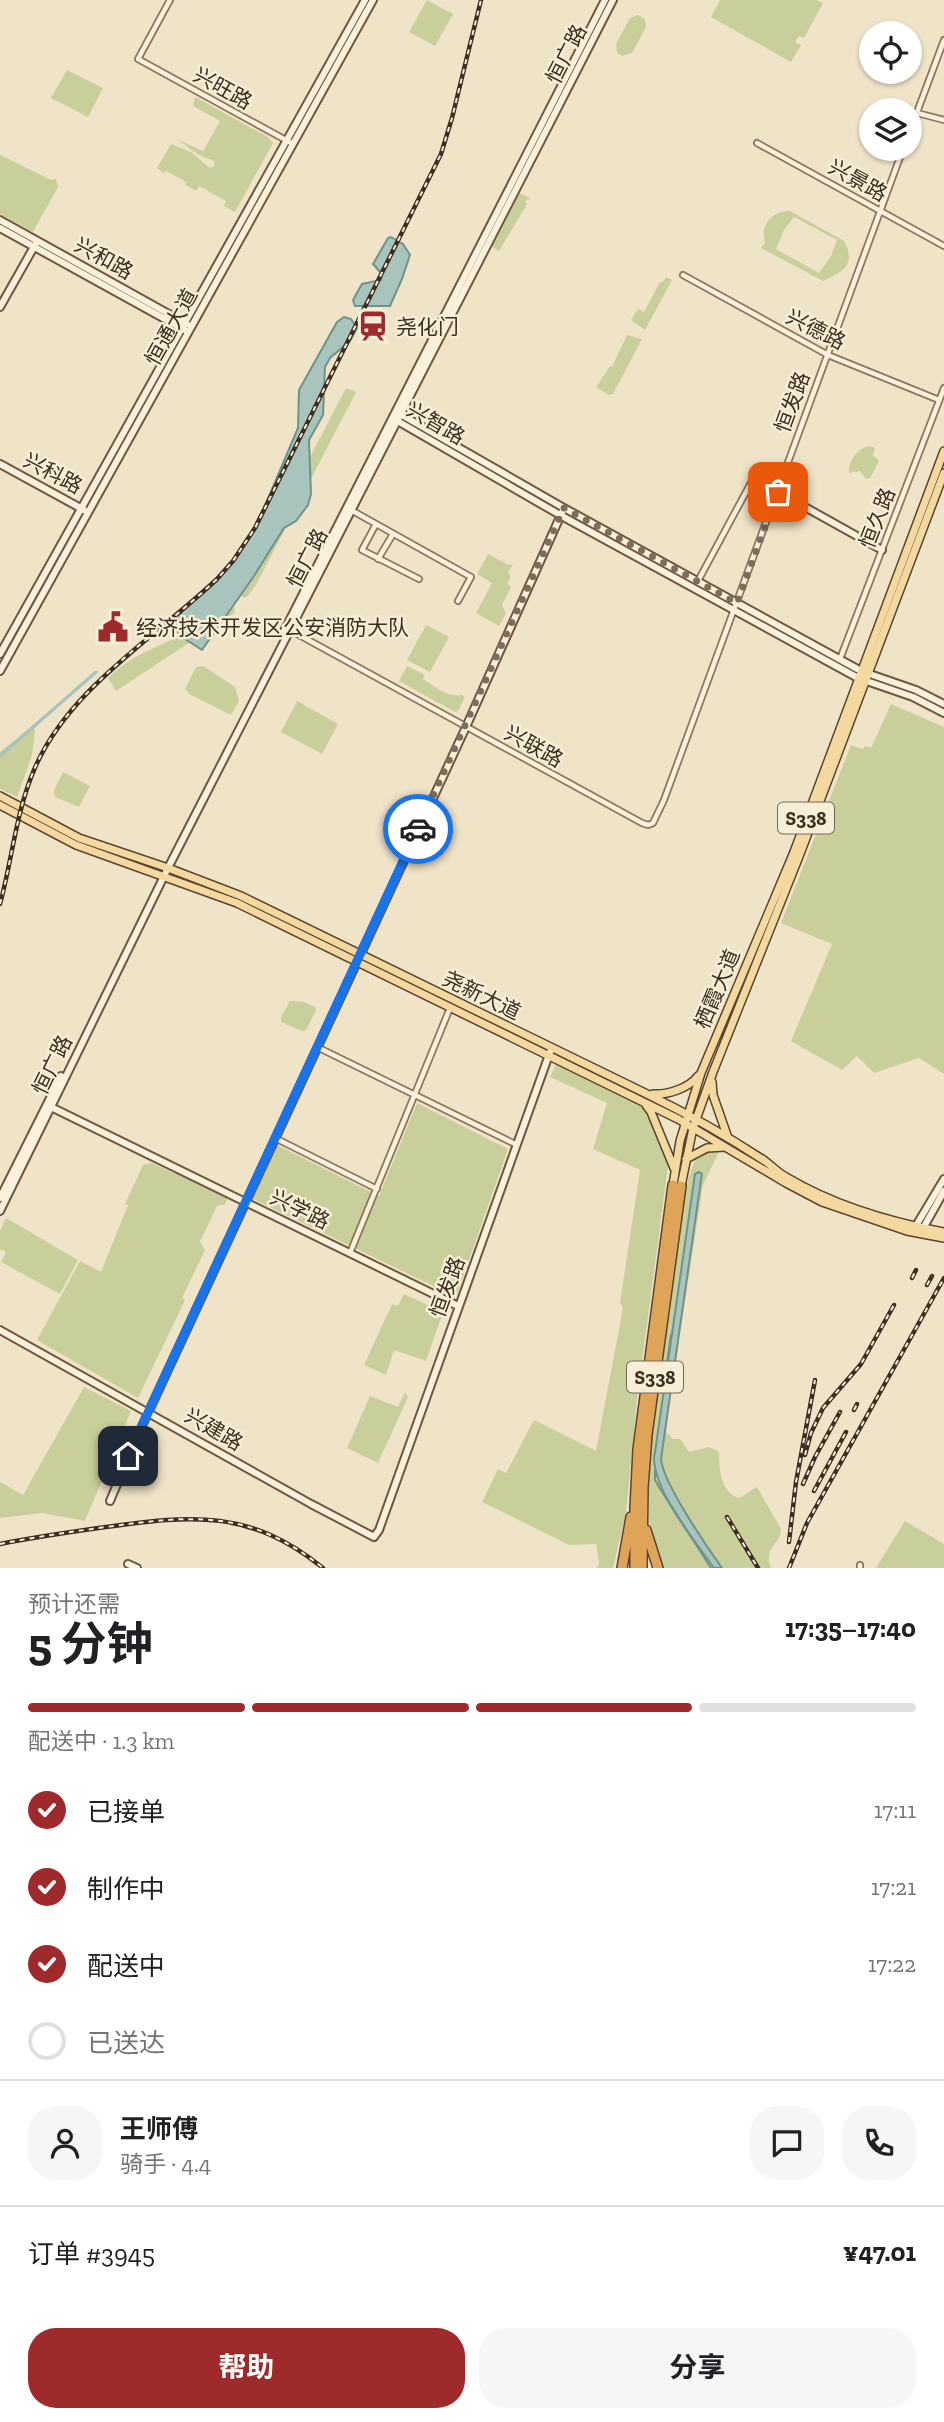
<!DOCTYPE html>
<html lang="zh">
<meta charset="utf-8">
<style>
:root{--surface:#fff;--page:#f6f6f6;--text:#202124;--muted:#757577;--line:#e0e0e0;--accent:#9e2a2b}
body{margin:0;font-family:"Zilla Slab","Noto Sans SC",serif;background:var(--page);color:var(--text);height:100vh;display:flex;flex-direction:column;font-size:26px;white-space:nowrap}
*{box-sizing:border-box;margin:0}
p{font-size:23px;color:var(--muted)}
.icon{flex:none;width:38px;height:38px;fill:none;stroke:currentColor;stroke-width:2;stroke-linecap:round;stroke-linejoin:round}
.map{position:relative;height:1568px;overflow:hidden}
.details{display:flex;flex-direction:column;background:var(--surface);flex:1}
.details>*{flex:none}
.fabs{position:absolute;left:859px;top:21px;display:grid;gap:14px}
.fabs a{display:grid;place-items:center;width:63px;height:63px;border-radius:50%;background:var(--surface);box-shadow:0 2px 5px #0004;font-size:35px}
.pin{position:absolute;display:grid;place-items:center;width:60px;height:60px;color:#fff;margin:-30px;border-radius:14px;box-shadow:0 4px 10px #0006}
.courier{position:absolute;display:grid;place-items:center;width:70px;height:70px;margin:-35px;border:5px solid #1a73e8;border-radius:50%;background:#fff;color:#222;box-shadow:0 2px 9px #0007}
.summary em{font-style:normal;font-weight:700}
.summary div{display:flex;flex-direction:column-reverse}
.summary{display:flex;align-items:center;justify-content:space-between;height:119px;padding:0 28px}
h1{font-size:46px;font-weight:700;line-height:52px}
.bar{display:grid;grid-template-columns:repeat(4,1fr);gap:10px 7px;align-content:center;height:84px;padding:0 28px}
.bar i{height:9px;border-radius:5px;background:var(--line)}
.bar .active{background:var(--accent)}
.bar p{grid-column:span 4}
.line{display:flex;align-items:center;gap:18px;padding:0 28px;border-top:2px solid var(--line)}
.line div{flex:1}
.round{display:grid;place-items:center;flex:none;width:74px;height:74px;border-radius:28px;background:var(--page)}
ol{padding:0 28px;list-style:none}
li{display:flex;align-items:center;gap:21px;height:77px}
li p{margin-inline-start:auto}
li .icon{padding:7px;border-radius:50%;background:var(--accent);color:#fff;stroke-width:4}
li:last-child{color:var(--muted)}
li i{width:38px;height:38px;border:4px solid var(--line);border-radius:50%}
.action{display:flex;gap:14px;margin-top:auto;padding:14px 28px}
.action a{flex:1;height:80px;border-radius:28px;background:var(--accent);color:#fff;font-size:28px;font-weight:700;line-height:80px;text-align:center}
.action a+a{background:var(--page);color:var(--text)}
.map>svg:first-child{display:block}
.green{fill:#c9cf9b;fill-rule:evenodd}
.water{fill:#a9c4bc;stroke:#6f938a;stroke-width:2}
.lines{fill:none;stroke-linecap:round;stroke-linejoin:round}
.stream{stroke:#6f938a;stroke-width:2}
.canal{stroke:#a9c4bc;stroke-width:3.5}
.street-casing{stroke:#8d765c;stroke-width:8}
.secondary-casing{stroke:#6f573f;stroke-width:10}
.primary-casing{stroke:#5b4430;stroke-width:10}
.highway-casing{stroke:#5b4430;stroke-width:12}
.street{stroke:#faf1dc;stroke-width:4.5}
.secondary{stroke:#faf1dc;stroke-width:6}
.primary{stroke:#f3d9a0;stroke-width:7}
.highway{stroke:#e0a458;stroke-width:9}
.rail-casing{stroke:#3d2e20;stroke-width:4.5}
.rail{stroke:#f7eed8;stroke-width:2;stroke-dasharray:5;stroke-linecap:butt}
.done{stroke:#7c6e5b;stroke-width:7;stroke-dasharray:0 12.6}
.route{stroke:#1a73e8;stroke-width:9}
.labels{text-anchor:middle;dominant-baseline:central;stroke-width:5;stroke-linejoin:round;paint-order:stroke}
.shield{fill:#f7eed8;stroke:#756857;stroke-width:2}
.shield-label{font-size:19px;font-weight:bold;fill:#3d2e20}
.street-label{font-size:21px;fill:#3d2e20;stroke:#f7eed8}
.poi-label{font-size:21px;fill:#3d2e20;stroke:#f7eed8;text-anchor:start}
</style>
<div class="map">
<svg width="944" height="1568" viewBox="0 0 944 1568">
<rect width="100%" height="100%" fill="#f0e4c8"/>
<path class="green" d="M427 0 453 14 435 46 409 32Z
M720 0H817L823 3 804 38 799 36 795 42 801 45 791 62 711 17Z
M638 15 645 19 646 27 632 53 622 56 617 53 616 44 630 18Z
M67 70 103 88 88 117 51 98Z
M195 97 268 137 273 143 235 212 224 206 226 201 199 186 196 191 185 185 186 182 166 171 164 173 157 168 171 144 191 152 210 168 215 165 213 160C195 156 189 146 175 138L203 151 220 121 193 106Z
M0 155 51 180 56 179 58 187 33 232 0 214Z
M519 193 530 198 529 200 527 199 525 202 527 204 499 251 491 246Z
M790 211 844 241C858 266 840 273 823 281L761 248 765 243C760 225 771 211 790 211ZM794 217 837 240 831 256 819 273 776 249 784 230Z
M666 277 672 280 645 330 631 320 638 309 644 312 660 282H663Z
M627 335 642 339 613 394 609 395 596 387 610 366 612 367Z
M346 388 356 392 256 585 247 597 244 598 239 593Z
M870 446 875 448 873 455 879 461 870 478 866 479 860 471 849 473C848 461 858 447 870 446Z
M488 554 509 565 513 564 508 573 511 576 507 584 511 587 502 605 506 613 499 626 476 613 492 583 477 574Z
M228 601 235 609 234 613 116 691 108 678C138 648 175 643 208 620 215 615 222 607 228 601Z
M426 625 449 637 430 672 407 660Z
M203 666 235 687 239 701 232 713 229 714 189 694 185 689 196 667Z
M407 666 425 675 423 679C435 687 449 698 462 695L465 697 458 711 455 712 399 681Z
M297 701 338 724 322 754 281 732Z
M891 704 944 727V1074L919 1058 874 1073 857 1056 842 1070 791 1041 832 944 781 923 851 745 863 749 865 746 871 748Z
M32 726 35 730 32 755 17 797 0 789V752Z
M63 772 90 786 79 807 55 797 54 790Z
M290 1001 304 1002 315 1007 316 1010 306 1030 302 1031 281 1022V1017Z
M556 1064 640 1105 646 1111 668 1166 637 1400 626 1513 613 1568H597L599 1563 596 1544 569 1545 482 1502 498 1469 506 1473 534 1420 596 1451 623 1308 620 1303 640 1170 593 1149 607 1103 550 1077Z
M417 1103 508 1149 456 1297 253 1199 277 1145 379 1196Z
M710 1151 719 1152 703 1185 665 1431 673 1439H680L689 1452 709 1447 719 1452C719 1469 720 1492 739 1498L757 1487 781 1529C780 1547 763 1546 771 1568H662C646 1536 648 1504 650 1469 652 1403 664 1338 674 1273 680 1235 680 1192 696 1158Z
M152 1163 175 1174 177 1170 229 1195 225 1204 217 1206 200 1242 205 1250 182 1298 185 1300 138 1398 37 1340 80 1261 101 1272 128 1205 125 1204 143 1165Z
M6 1218 78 1260 60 1294 1 1262 6 1252 0 1249V1231Z
M404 1294 443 1312 426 1361 394 1350 386 1375 364 1365 392 1304 398 1306Z
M84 1387 131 1411 85 1521 42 1513 0 1518V1482L23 1495Z
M405 1392 408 1397 378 1463 347 1448 370 1396 398 1407Z
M905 1521 944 1544V1568H876Z"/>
<path class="water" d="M391 237 403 244 410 255 402 279 390 306H355L353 300 362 284 381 280 382 274 373 264 388 238Z
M344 317 351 319 357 328 350 341 330 358 325 367 323 415 309 440 311 494 308 505 296 521 284 528 254 576 202 650 179 635 175 626 182 611 229 567 244 546 264 508 298 428 299 390 337 322Z
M699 1172 702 1174 701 1180 661 1459C663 1483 707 1547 722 1568H714C693 1538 656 1495 654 1459L695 1174Z"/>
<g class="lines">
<path class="stream" d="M664 1384 671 1335
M655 1470V1480L659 1487 711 1568"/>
<path class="canal" d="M0 756 96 672"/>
<g class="street-casing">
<path id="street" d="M170 0 138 59 293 144
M917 113 944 120
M910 131 944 40
M757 143 944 246
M683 275 828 355 939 400
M351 510 471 577 458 601
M376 524 362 550 419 579
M378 559 393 534
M698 581 753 479
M290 630 642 823 648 825 653 823 664 800 903 149
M840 659 944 388
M317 1047 517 1145
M275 1138 377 1189
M350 1253 450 1008
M860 1565V1568"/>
</g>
<g class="secondary-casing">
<path id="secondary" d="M0 220 187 324
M0 228 185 330
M0 307 35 245
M396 416 400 414 564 508 861 671 916 690 944 704
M394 419 560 515 858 678 913 697 944 713
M0 464 84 510
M778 492 882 550
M284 631 605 0
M0 654 365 0
M0 671 373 0
M51 1107 458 1306
M0 1198 61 1076
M0 1211 168 868 613 0
M914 1229 944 1179
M921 1232 944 1191
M0 1330 311 1504 374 1537 379 1530 550 1052
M110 1501 136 1439 466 727 564 508
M128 1564 137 1568"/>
</g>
<g class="primary-casing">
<path id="primary" d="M0 796 79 838 168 868 241 896 647 1094C688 1114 727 1136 765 1161 772 1166 778 1173 786 1177 833 1205 890 1222 944 1232
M0 805 76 845 237 903 678 1119 786 1183 822 1202 907 1231 944 1238
M712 1082 713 1095 728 1138
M653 1094C668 1095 689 1088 698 1076
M646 1105 651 1112 674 1168
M686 1159 707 1148 724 1147
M673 1185 680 1141 701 1073 794 852 944 451
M681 1186 693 1128 713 1072 800 854 944 473"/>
</g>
<g class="highway-casing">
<path id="highway" d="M646 1530 658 1568
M622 1568 631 1517
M635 1568V1508L638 1449 673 1185
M642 1568 643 1488 647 1435 681 1186"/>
</g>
<use href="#street" class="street"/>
<use href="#secondary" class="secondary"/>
<use href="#primary" class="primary"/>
<use href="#highway" class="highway"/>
<g class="rail-casing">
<path id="rail" d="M0 904C12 860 16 812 34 770 68 689 155 638 217 579L233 561 255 528 441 154 452 118 481 0
M912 1278 916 1270
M927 1285 932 1276
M854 1410 857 1404
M805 1455 811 1433 823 1408 861 1364 894 1305
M803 1484 815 1457 840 1412
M814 1491 846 1432
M727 1517 758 1568
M789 1542 796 1482 815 1380
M0 1544C35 1537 70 1532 106 1527 193 1515 250 1509 323 1568
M789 1568 807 1523 944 1278"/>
</g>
<use href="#rail" class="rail"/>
</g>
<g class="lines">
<path class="done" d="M418 829 564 508 737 603 778 492"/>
<path class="route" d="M128 1456 418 829"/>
</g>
<defs>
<g id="station-bare" transform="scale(2.415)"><path d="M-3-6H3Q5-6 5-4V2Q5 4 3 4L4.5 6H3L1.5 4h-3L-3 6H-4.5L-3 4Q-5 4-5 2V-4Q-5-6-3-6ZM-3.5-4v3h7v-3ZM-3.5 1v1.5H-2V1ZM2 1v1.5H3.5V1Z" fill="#9e2a2b" stroke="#f7eed8" stroke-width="2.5" paint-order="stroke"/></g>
<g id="civic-bare" transform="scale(2.415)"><path d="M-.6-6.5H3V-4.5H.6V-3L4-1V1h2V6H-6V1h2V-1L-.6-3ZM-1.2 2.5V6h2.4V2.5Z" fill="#9e2a2b" stroke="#f7eed8" stroke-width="2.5" paint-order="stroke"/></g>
</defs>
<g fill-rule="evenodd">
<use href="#station-bare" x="373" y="326"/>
<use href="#civic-bare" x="113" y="627"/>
</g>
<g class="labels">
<g class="shield">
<rect x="778" y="802.5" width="56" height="31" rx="5"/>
<rect x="627" y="1361.5" width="56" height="31" rx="5"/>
</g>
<g class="shield-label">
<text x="806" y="818">S338</text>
<text x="655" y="1377">S338</text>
</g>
<g class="street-label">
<text transform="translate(566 54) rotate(-63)">恒广路</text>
<text transform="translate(223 88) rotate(29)">兴旺路</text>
<text transform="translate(858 180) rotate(29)">兴景路</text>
<text transform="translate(104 258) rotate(29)">兴和路</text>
<text transform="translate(171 327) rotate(-61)">恒通大道</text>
<text transform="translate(816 329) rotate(27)">兴德路</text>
<text transform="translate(792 402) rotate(-70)">恒发路</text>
<text transform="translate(436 423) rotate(30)">兴智路</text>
<text transform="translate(53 473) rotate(28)">兴科路</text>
<text transform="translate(877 518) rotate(-69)">恒久路</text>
<text transform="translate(307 558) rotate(-63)">恒广路</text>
<text transform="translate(534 746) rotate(29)">兴联路</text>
<text transform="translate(717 989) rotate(-67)">栖霞大道</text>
<text transform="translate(482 995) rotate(26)">尧新大道</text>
<text transform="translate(52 1065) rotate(-64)">恒广路</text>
<text transform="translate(300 1209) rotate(26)">兴学路</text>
<text transform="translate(447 1287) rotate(-70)">恒发路</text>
<text transform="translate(214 1429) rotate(30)">兴建路</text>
</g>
<g class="poi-label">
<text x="396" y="326">尧化门</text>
<text x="136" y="627">经济技术开发区公安消防大队</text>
</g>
</g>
</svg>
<div class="fabs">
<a><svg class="icon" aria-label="locate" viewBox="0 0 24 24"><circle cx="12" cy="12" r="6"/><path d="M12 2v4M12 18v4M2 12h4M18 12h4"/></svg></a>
<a><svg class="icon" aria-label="layers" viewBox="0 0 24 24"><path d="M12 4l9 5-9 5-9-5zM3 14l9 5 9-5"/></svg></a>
</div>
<div class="pin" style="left:778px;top:492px;background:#ea580c"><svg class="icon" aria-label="bag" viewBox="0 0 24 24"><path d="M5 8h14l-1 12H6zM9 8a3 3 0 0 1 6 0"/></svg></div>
<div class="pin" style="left:128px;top:1456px;background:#1f2937"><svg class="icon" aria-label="home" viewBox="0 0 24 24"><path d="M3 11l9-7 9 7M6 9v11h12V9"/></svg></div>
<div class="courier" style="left:418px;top:829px"><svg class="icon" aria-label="car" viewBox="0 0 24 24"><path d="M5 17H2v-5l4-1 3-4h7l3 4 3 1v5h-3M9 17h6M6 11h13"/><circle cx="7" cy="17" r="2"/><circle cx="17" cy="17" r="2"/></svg></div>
</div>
<section class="details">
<div class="summary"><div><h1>5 分钟</h1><p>预计还需</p></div><em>17:35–17:40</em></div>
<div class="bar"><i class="active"></i><i class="active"></i><i class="active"></i><i></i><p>配送中 · 1.3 km</p></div>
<ol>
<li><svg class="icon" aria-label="check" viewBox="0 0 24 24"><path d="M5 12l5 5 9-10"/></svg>已接单<p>17:11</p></li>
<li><svg class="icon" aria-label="check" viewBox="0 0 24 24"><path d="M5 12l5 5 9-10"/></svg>制作中<p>17:21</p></li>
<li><svg class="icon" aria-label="check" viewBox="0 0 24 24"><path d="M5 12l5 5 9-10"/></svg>配送中<p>17:22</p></li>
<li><i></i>已送达</li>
</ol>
<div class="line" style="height:126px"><a class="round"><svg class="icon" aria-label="person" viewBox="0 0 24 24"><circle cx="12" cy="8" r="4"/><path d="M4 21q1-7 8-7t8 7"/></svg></a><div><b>王师傅</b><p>骑手 · 4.4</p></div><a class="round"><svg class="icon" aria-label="chat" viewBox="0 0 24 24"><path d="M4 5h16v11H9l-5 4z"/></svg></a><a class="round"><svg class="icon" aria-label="phone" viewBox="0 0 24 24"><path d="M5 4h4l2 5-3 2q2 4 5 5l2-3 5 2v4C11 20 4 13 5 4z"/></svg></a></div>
<div class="line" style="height:91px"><div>订单 #3945</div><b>¥47.01</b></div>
<div class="action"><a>帮助</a><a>分享</a></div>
</section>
